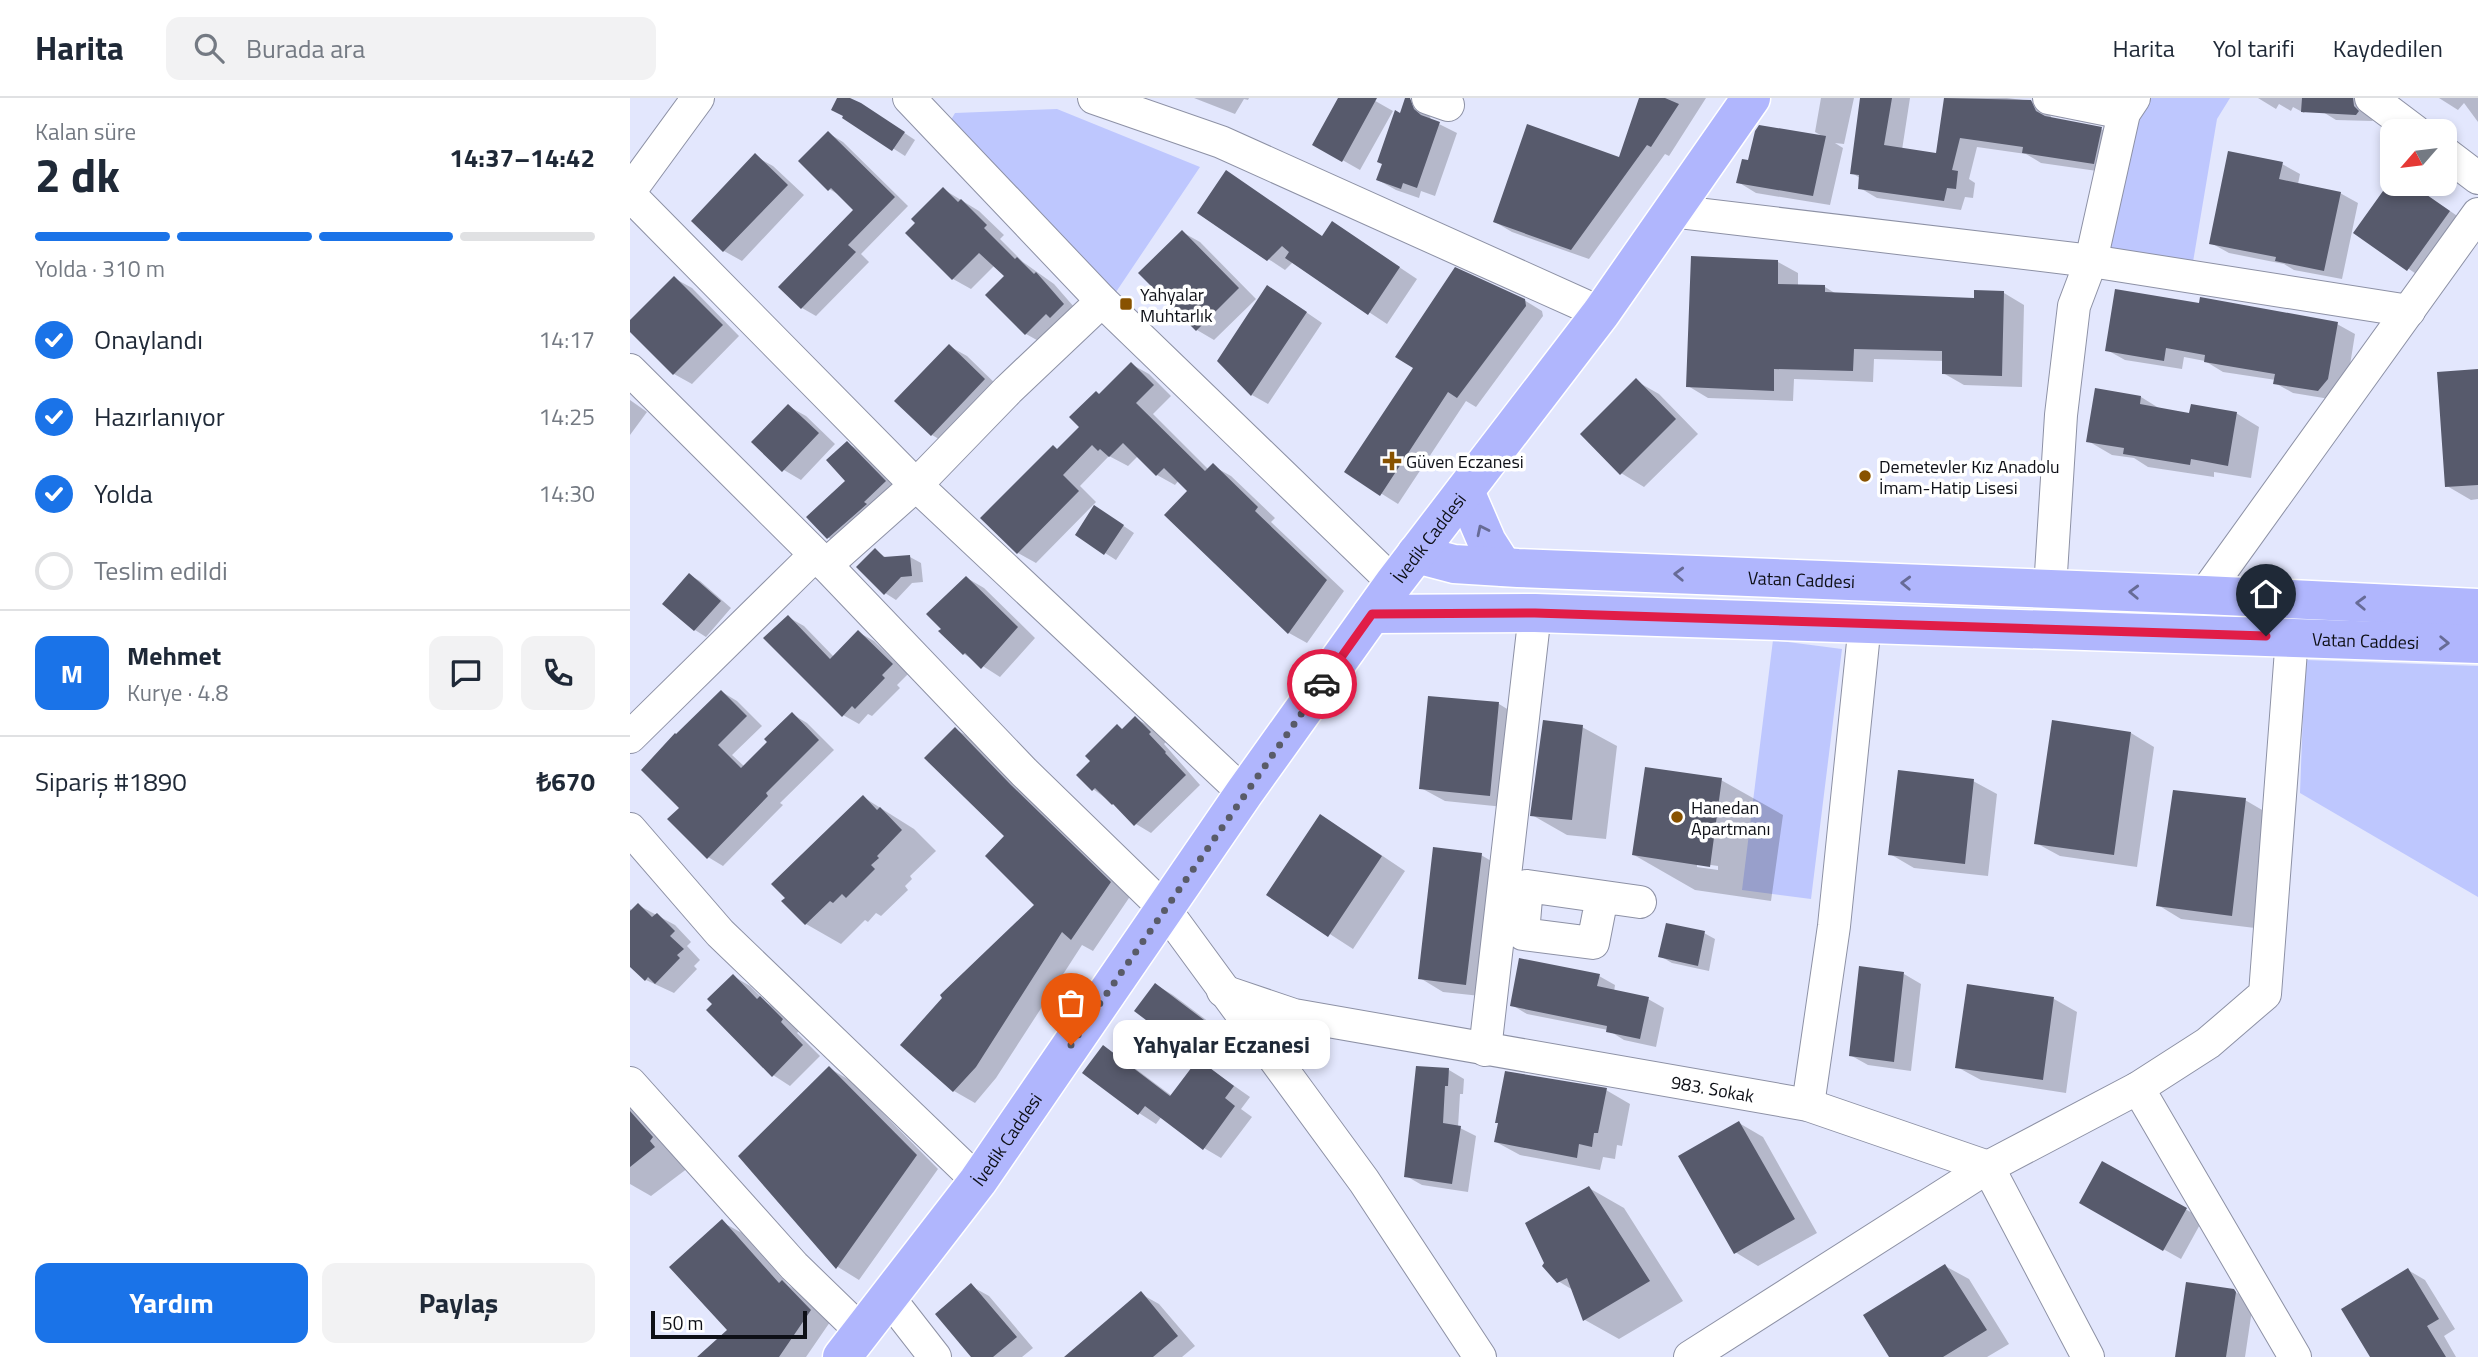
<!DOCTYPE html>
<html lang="tr">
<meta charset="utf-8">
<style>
:root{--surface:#fff;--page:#f2f2f3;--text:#1f2937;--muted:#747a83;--line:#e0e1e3;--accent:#1a73e8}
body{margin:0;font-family:"Titillium Web",sans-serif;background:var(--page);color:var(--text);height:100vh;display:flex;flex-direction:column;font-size:26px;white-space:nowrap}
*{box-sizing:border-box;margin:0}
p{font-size:23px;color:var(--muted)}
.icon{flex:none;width:38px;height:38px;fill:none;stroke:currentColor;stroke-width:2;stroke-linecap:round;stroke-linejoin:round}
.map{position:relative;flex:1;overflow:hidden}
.side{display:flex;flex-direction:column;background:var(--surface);width:630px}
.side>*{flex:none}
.needle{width:46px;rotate:242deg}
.controls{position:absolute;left:1750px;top:21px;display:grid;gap:14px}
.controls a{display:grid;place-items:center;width:77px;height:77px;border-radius:14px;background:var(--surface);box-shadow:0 4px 10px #0003;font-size:35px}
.scale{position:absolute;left:21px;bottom:18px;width:156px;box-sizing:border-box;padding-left:7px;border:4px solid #0e1017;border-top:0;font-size:19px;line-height:24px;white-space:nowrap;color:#0e1017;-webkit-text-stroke:5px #fff;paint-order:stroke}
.pin{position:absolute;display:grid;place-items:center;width:60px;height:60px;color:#fff;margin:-72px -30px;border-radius:50% 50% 50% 0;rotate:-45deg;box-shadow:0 0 7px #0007}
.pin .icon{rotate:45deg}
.courier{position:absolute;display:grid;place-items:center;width:70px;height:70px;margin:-35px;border:5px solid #e11d48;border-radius:50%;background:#fff;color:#222;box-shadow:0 2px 9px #0007}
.bubble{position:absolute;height:49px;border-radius:14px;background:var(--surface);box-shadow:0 4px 10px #0003;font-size:23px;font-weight:700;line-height:49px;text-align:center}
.overview em{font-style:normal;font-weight:700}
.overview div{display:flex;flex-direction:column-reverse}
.overview{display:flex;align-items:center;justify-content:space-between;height:119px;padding:0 35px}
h1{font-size:46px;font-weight:700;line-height:52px}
.bar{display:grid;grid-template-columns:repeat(4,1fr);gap:10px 7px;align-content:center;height:84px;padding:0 35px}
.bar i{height:9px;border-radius:5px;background:var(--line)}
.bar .current{background:var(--accent)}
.bar p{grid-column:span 4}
.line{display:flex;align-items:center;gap:18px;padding:0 35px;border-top:2px solid var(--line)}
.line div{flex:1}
.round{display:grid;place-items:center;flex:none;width:74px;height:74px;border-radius:14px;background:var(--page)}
ol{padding:0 35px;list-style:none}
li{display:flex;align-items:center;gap:21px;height:77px}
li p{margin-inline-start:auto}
li .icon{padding:7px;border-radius:50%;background:var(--accent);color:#fff;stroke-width:4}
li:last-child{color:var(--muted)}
li i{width:38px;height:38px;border:4px solid var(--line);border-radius:50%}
.cta{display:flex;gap:14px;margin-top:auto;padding:14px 35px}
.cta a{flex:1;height:80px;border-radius:14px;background:var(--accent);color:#fff;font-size:28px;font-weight:700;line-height:80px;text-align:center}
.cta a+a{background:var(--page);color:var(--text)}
header{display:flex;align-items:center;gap:42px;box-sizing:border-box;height:98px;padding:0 35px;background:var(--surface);border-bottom:2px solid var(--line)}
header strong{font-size:33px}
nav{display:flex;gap:38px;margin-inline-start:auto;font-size:24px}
.search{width:490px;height:63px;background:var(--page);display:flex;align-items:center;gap:18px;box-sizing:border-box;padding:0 24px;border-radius:14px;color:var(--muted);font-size:26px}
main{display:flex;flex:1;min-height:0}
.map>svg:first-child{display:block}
.green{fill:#bec7fe}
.shadow{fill:#0003;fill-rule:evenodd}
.building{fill:#575a6c}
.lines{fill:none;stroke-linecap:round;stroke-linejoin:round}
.minor-casing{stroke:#8d91a5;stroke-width:34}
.major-casing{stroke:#fff;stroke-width:41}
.minor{stroke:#fff;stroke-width:32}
.major{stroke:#b0b6fd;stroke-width:38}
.oneway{stroke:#676b96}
.done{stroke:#595b68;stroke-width:7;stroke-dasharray:0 12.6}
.route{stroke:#e11d48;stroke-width:9}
.poi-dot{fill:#885200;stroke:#fff;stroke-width:2.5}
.labels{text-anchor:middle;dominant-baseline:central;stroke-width:7;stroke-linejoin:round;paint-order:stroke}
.poi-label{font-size:18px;fill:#0e1017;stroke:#fff;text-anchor:start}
.street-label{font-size:18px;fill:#0e1017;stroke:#fff}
</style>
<header>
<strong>Harita</strong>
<div class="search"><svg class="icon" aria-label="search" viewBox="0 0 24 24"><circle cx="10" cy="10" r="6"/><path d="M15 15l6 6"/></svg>Burada ara</div>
<nav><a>Harita</a><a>Yol tarifi</a><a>Kaydedilen</a></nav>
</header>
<main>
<section class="side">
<div class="overview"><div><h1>2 dk</h1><p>Kalan süre</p></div><em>14:37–14:42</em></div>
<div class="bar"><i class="current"></i><i class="current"></i><i class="current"></i><i></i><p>Yolda · 310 m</p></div>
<ol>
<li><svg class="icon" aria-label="check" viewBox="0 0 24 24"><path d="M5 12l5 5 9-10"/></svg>Onaylandı<p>14:17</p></li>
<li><svg class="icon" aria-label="check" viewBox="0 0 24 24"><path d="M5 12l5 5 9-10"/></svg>Hazırlanıyor<p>14:25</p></li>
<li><svg class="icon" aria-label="check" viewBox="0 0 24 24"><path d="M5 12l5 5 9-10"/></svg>Yolda<p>14:30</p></li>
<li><i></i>Teslim edildi</li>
</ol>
<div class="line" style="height:126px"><b class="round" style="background:var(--accent);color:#fff">M</b><div><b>Mehmet</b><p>Kurye · 4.8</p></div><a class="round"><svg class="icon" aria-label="chat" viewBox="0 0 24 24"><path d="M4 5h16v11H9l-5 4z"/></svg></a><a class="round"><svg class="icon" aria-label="phone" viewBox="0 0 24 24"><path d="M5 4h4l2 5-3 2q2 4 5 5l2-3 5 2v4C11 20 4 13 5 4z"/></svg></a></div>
<div class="line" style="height:91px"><div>Sipariş #1890</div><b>₺670</b></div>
<div class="cta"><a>Yardım</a><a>Paylaş</a></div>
</section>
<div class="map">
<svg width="1848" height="1259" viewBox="0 0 1848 1259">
<rect width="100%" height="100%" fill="#e3e7fd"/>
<path class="green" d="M1513 0H1600L1587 21 1563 164 1480 153 1499 35Z
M427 11 570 69 486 194 318 27 325 15Z
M1143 542 1212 551 1181 801 1112 792Z
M1675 562 1848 568V799L1670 695Z"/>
<path class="shadow" d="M209 0H216L243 14 285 42 275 58 214 19Z
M564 0H619L618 2 614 1 605 16Z
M710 0H740L763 13 730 72 684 46Z
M1011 0H1076L1039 58 1035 56 959 161 882 134 865 124 990 62Z
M1191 0H1224L1214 46 1205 45 1213 50 1200 107 1126 95 1108 84 1120 64 1194 39 1185 34Z
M1232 0H1280L1272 52 1308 57 1316 0H1377L1401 3 1419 14 1422 21 1471 31 1489 41 1481 75 1411 65 1396 56 1347 49 1339 81 1345 85 1343 100 1335 99 1331 112 1247 100 1230 90V80L1222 75Z
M1628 0H1739V17L1743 23 1706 22 1680 6 1674 15 1663 9 1661 13 1649 6 1646 11Z
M1809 0H1848V24L1834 5 1828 12Z
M779 1 798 12 801 22 827 35 805 98 791 93 789 100 766 92 748 82 771 17Z
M198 35 213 44 278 108 231 156 239 164 186 218 172 210 226 112 213 99 199 91Z
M125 58 143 68 174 97 112 163 94 153 63 123Z
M1652 66 1670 76 1668 86 1710 95 1728 105 1712 181 1664 172 1654 166 1599 155 1581 145Z
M1762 82V86H1781L1836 124 1795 182 1725 134Z
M313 91 349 113 374 137 370 141 393 164 424 186 451 217 414 246 396 236 357 197 376 178 365 167 341 191 323 181 277 135Z
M569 115 694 139 703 125 787 181 757 226 663 164 655 172Z
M552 134 570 144 626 201 584 242 567 232Z
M1148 164 1168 175V188L1195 189 1208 197 1345 202 1374 195 1394 207 1392 289 1334 287 1313 275 1314 263 1244 261 1243 284 1164 281 1163 303 1078 300 1058 288Z
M44 180 62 190 109 238 62 286 44 276 0 231V224Z
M654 199 692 225 638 306 622 297Z
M894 202 912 213 913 218 846 309 836 303 768 406 717 374Z
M1570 207 1707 226 1725 236 1716 292 1706 302 1663 295 1645 285 1646 282 1593 274 1575 263 1554 259 1552 271 1495 262 1477 252Z
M319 248 337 258 372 292 319 347 302 337Z
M501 266 519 276 541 298 523 316 579 372 583 368 601 378 645 420 641 424 714 493 677 545 659 535 536 417 559 393 549 382 545 387 527 377 508 358 498 368 479 358 450 388 466 404 406 465 388 455 428 352 451 329 470 297Z
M1848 273V401L1841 402 1817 388Z
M1006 283 1029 296 1068 336 1014 389 991 375Z
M1511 299 1532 312 1560 317 1606 315 1629 329 1621 380 1584 374V379L1518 369 1504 360 1482 357 1458 343Z
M0 302 17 314 0 337Z
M158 308 176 318 205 346 171 382 154 372Z
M217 345 237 357 276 396 219 452 199 440 179 419 217 383Z
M476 416 504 435 486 462 475 455Z
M245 452 258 461 280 459 291 465 293 484 282 485 266 502 255 495Z
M59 477 70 483 101 510 76 539 65 532 34 505Z
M337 480 354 490 405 540 370 579 334 556 313 531Z
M158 519 174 528 204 559 228 534 244 543 278 576 267 587 270 590 242 618 238 616 229 626 213 617Z
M92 594 107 603 132 628 102 657 115 669 162 616 177 625 204 652 150 705 153 707 93 768 78 759 51 710Z
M800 599 869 606 892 620 884 710 815 703 791 690Z
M505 620 521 629 536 644 534 646 570 687 521 735 506 726 489 710 463 691 493 632Z
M952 629 987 648 976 741 937 737 902 717Z
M325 631 346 643 501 797 463 853 452 847 366 980 345 1005 324 993 407 807Z
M1501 635 1524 649 1507 769 1430 758 1406 745Z
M1091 682 1153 717 1141 803 1065 792 1004 757ZM1067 765 1088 768V772L1067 769Z
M1343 683 1367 696 1358 778 1284 770 1260 756Z
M233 699 284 731 306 753 280 778 282 781 275 788 278 792 251 818 246 815 238 824 235 822 211 846 176 826 154 803Z
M1615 702 1639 716 1625 830 1551 821 1528 807Z
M714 732 775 773 723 851 638 796Z
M851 757 875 771 860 899 813 894 790 880Z
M8 807 45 827 61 844 57 848 70 862 64 868 67 871 44 895 16 882 0 868V811L3 813Z
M1074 835 1085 841 1079 873 1042 865 1030 858Z
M1274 876 1291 886 1281 973 1238 967 1220 957Z
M103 878 120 888 137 905 147 911 170 932 167 935 190 958 160 988 143 977Z
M969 878 985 887 984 894 1018 901 1034 910 1026 949 994 942 978 932 897 916 882 907Z
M526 887 543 897 591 933 571 959 554 949 507 912Z
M1424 901 1447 914 1436 995 1351 982 1327 969Z
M473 950 491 960 542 998 569 963 620 999 611 1011 622 1019 591 1060 574 1050 532 1018 526 1026 509 1015Z
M199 970 221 983 308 1071 229 1182 208 1169 110 1059Z
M819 972 834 981 833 996H830L828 1029 846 1038 838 1094 792 1087 776 1078Z
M976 992 1000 1006 992 1048 987 1047 985 1061 973 1059 970 1072 890 1057 866 1044Z
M0 1000 58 1070 21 1098 0 1086Z
M1109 1025 1133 1039 1187 1135 1128 1168 1105 1154Z
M1473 1065 1573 1121 1551 1161 1451 1105Z
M959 1090 994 1110 1053 1203 989 1241 955 1222 943 1192 928 1183Z
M92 1124 112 1135 159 1188 172 1196 200 1224 176 1259H70L99 1233Z
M1315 1168 1339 1181 1379 1246 1357 1259H1262Z
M1778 1172 1795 1182 1825 1231 1814 1238 1826 1259H1742Z
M341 1188 359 1198 403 1250 392 1259H343Z
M1604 1193 1623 1205 1615 1259H1547Z
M511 1196 529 1206 565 1248 552 1259H437Z"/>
<path class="building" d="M207 0H220L231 5 275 34 262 53 212 20 213 18 201 12Z
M708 0H747L712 64 682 47Z
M775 0H780L784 11 791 17 810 24 787 90 773 85 771 91 746 82 752 66 747 64 765 12 770 15Z
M1009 0H1035L1049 6 1021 49 1017 47 941 152 863 124 897 26 989 59Z
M1230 0H1262L1254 47 1306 55 1314 0 1401 2 1406 13 1415 18 1472 29 1464 66 1392 55 1393 49 1330 40 1322 72 1328 73 1326 91 1317 90 1314 103 1228 91 1229 77 1220 76Z
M1672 0H1723L1724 8 1729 13 1726 17 1671 14Z
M1129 27 1196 38 1183 98 1106 85 1112 61 1118 62 1125 33Z
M198 33 265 99 218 147 226 154 171 211 148 189 223 112 201 90 198 93 168 63Z
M1598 53 1653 64 1649 81 1711 94 1694 173 1645 163 1646 159 1579 146Z
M125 55 158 87 93 154 61 123Z
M596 72 692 138 702 123 770 169 738 217 655 160 659 154 652 148 637 163 567 115Z
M1758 86H1781L1820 113 1777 173 1723 135Z
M313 89 328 104 331 101 357 127 354 130 385 161 387 159 404 176 406 174 434 206 420 220 416 216 395 237 355 197 374 178 349 155 322 182 275 135 285 125 281 121Z
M552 132 609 190 566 233 508 175Z
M1061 158 1148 162V186L1195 187V194L1344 200V192L1374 193 1372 278 1312 276V253L1224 251 1223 273 1144 271V293L1056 289Z
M825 169 895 201 896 208 827 300 818 294 750 398 714 374 783 270 765 259Z
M44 178 93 227 43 277 0 234V222Z
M637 187 677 214 621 298 587 263Z
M1485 191 1569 205 1570 199 1708 224 1698 281 1688 293 1643 286 1645 276 1574 264 1575 257 1536 250 1534 263 1475 253Z
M319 246 355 281 301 338 264 303Z
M501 264 524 287 506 305 575 373 583 365 628 409 625 413 697 482 658 536 534 417 557 393 534 370 526 378 493 345 479 359 470 351 468 353 462 347 433 377 449 393 387 456 350 420 423 347 427 351 449 329 439 319 466 293 469 296Z
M1848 271V387L1815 389 1807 274Z
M1006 280 1046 321 990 377 950 336Z
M1465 290 1511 298 1510 306 1548 313 1559 315 1561 306 1607 314 1598 368 1561 361 1560 367 1493 356 1494 350 1456 344Z
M158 306 189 335 152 374 121 344Z
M217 343 256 383 234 404 237 406 197 441 176 419 215 383 196 362Z
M464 407 494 427 474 457 445 437Z
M245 450 254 459 280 457 282 478 271 479 254 497 226 469Z
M59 475 91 503 64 533 32 506Z
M336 478 388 529 351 571 335 555 333 557 308 533 311 531 296 516Z
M158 517 200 561 228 532 263 566 252 577 255 580 225 611 222 608 212 619 133 540Z
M91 592 117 618 88 647 111 670 137 644 134 641 162 614 189 642 136 695 138 698 77 761 37 721 49 710 11 672 45 635 46 636Z
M798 598 869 604 860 698 789 691Z
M505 618 521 634 519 636 536 654 535 655 556 677 504 728 483 706 482 707 465 690 462 693 446 677 460 663 455 658 487 626 492 631Z
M913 622 953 627 942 722 900 718Z
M1422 622 1501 634 1484 757 1404 746Z
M325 629 381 687 481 784 441 842 432 834 346 969 323 994 270 947 312 900 310 897 404 807 355 758 374 738 294 660Z
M1015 669 1092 680 1080 769 1002 757Z
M1268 672 1344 681 1335 766 1258 757Z
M1543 692 1616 700 1602 818 1526 808Z
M233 697 247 712 250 709 272 732 247 758 249 760 241 767 245 771 216 800 212 796 203 805 200 803 175 827 151 803 155 800 141 786Z
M690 716 752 758 698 839 636 797Z
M803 749 852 755 836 887 788 881Z
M8 805 22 819 27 815 45 833 40 838 54 851 47 857 50 860 25 886 18 879 15 883 0 869V813Z
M1036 825 1075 833 1068 868 1028 859Z
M889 860 970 876 967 888 1019 899 1010 941 976 934 977 928 880 908Z
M1229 868 1274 874 1264 964 1219 958Z
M103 876 127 901 130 898 153 921 151 924 173 947 142 979 76 912 82 906 77 901Z
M525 885 574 922 553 950 504 913Z
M1337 886 1424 899 1413 982 1325 970Z
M473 947 540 998 568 961 604 988 595 1000 605 1008 573 1052 515 1008 508 1017 452 975Z
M199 968 287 1057 206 1171 108 1058Z
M786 968 819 970 818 988H815L813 1025 831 1028 822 1086 774 1079Z
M875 973 977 990 968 1035H964L962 1049 949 1046 947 1060 864 1044 868 1025H865Z
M0 1013 23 1039 20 1043 25 1049 0 1069Z
M1109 1023 1165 1121 1104 1156 1048 1058Z
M1472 1063 1557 1110 1533 1153 1449 1105Z
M959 1088 1020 1183 953 1223 937 1180 927 1185 912 1168 914 1165 895 1125Z
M92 1121 149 1185 152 1182 181 1212 149 1259H67L97 1232 39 1169Z
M1315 1166 1357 1232 1313 1259H1259L1233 1217Z
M1778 1170 1809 1221 1797 1228 1816 1259H1740L1711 1211Z
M1556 1184 1604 1191 1606 1194 1596 1259H1545Z
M341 1185 387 1239 363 1259H341L305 1216Z
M511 1193 548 1238 523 1259H434Z"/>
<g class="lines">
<g class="minor-casing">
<g id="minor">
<path d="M279 0 472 203 764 485"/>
<path d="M464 0 591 44 971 215"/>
<path d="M798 0 818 7"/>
<path d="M1419 0 1494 15"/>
<path d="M1741 0 1785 33"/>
<path d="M1815 55 1848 80"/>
<path d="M0 93 68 0"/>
<path d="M0 97 286 387 614 695"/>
<path d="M1041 113 1461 163 1779 213"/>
<path d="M0 272 196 467 394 674 534 810 734 1083 850 1259"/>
<path d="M196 467 286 387 378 292 472 203"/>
<path d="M1420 491 1431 317 1444 208 1461 163 1494 15 1504 0"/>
<path d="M1574 497 1848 116"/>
<path d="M0 639 185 457"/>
<path d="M0 731 90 835 348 1083"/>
<path d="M972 799 963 845 893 836 897 788 1010 804"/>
<path id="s1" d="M593 893 664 917 1178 1007 1358 1069 1458 1259"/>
<path d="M855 952 905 515"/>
<path d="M0 985 164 1168 232 1234"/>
<path d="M1508 990 1665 1259"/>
<path d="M1178 1007 1204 828 1235 525"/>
<path d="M259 1200 305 1259"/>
<path d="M1060 1259 1358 1069 1508 990 1578 945 1635 896 1662 539"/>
</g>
</g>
<g class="major-casing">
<g id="major">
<path d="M835 393 857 444 873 469"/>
<path id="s2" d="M786 456 824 466 888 470 1574 497 1848 510"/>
<path id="s3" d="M742 516 905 515 1848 546"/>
<path id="s4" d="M212 1259 348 1083 614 695 764 485 971 215 1121 0"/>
</g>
</g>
<use href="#minor" class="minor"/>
<use href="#major" class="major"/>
</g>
<defs><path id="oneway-chevron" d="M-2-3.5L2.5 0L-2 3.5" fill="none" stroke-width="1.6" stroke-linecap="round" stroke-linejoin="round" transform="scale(1.75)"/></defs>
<g class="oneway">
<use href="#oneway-chevron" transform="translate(852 432) rotate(-116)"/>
<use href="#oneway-chevron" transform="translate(1049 476) rotate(-178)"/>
<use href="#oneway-chevron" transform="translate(1276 485) rotate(-178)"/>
<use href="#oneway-chevron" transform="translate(1504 494) rotate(-178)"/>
<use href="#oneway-chevron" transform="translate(1731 505) rotate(-178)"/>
<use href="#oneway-chevron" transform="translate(1814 545) rotate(2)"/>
</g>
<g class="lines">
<path class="done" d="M441 947 692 586"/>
<path class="route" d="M692 586 742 516 905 515 1636 538"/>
</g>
<g class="poi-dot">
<rect x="489" y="199" width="14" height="14" rx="3.5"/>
<path d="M758.5 352.5h7v7h7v7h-7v7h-7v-7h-7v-7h7z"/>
<circle cx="1235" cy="378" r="7"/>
<circle cx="1047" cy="719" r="7"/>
</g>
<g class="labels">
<g class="poi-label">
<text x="510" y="196">Yahyalar<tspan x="510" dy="21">Muhtarlık</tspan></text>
<text x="776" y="363">Güven Eczanesi</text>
<text x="1249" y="368">Demetevler Kız Anadolu<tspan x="1249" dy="21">İmam-Hatip Lisesi</tspan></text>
<text x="1061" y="709">Hanedan<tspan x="1061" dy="21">Apartmanı</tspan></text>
</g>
<g class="street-label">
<text stroke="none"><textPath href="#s4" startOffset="1008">İvedik Caddesi</textPath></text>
<text stroke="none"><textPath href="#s2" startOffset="387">Vatan Caddesi</textPath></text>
<text stroke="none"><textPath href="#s3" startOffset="994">Vatan Caddesi</textPath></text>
<text stroke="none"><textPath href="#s1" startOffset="500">983. Sokak</textPath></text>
<text stroke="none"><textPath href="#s4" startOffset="273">İvedik Caddesi</textPath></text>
</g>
</g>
</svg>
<div class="controls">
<a><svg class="needle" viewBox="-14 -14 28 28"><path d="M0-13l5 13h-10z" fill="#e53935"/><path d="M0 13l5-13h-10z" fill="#747a83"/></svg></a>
</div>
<div class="scale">50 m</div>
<div class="pin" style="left:441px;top:947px;background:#ea580c"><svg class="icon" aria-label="bag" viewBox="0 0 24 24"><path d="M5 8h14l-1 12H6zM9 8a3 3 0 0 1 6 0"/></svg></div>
<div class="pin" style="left:1636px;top:538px;background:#1f2937"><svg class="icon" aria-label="home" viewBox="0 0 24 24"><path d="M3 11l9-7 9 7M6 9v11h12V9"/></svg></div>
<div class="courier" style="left:692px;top:586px"><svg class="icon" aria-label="car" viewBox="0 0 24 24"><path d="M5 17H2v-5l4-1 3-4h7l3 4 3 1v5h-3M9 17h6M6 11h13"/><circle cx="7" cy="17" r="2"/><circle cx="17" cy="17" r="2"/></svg></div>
<div class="bubble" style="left:483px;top:922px;width:217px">Yahyalar Eczanesi</div>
</div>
</main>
